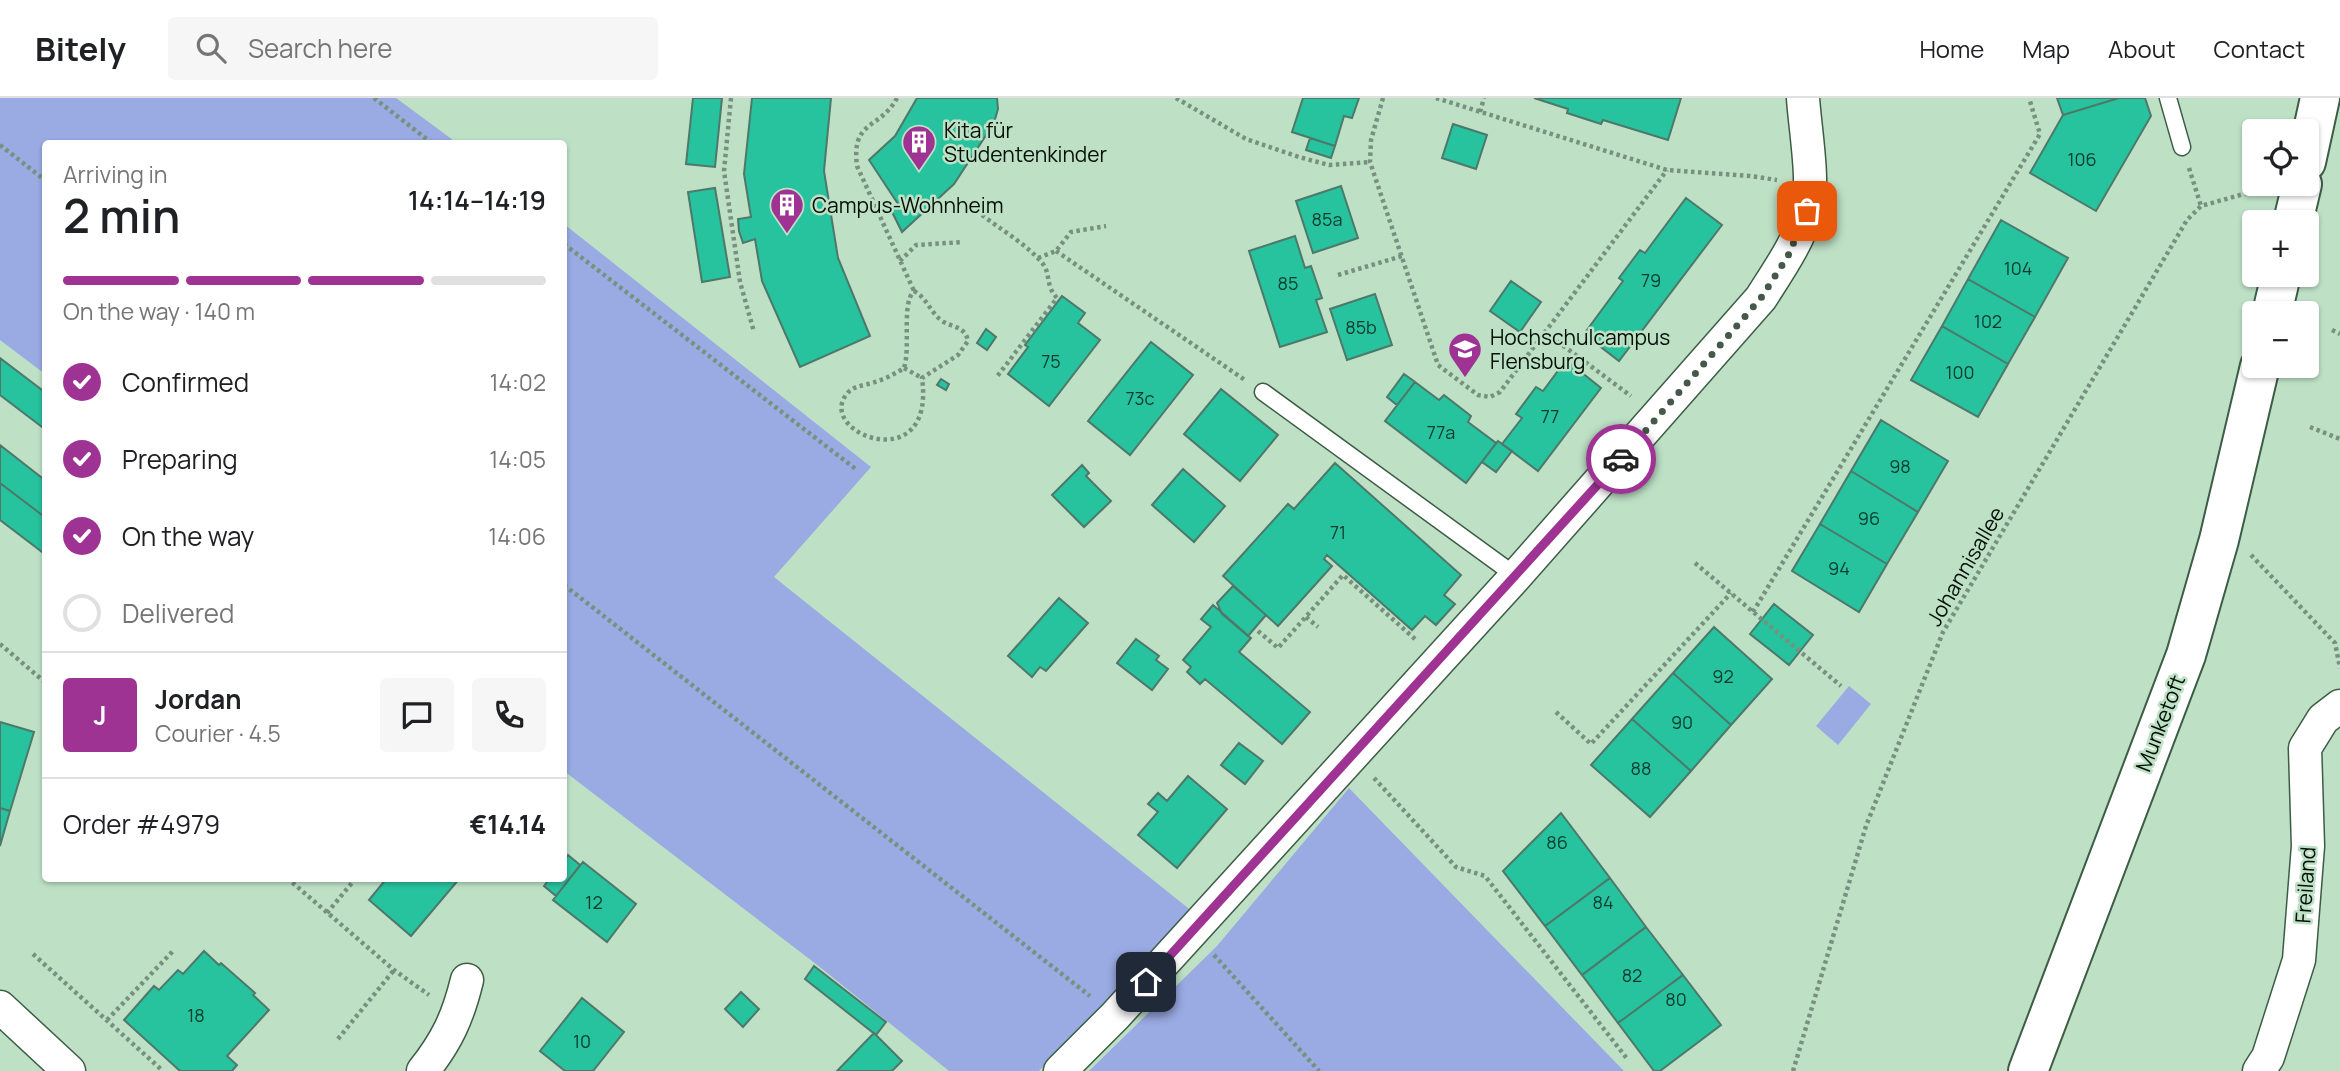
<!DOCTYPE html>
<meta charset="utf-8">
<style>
:root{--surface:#fff;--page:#f6f6f6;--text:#202124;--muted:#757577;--line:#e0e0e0;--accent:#9f3394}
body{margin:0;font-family:Manrope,sans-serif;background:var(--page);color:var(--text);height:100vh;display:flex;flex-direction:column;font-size:26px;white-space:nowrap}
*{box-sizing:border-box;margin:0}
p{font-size:23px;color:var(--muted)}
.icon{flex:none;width:38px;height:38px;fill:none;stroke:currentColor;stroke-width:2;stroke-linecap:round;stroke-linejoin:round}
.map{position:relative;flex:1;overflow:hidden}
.side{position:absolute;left:42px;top:42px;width:525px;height:742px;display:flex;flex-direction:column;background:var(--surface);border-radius:7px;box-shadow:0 2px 5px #0004}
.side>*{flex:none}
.tools{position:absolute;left:2242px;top:21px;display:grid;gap:14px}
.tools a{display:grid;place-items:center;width:77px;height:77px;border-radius:7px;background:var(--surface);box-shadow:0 2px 5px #0004;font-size:35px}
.pin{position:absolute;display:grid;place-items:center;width:60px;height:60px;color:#fff;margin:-30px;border-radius:14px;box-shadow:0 4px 10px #0006}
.courier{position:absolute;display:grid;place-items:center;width:70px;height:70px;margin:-35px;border:5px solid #9f3394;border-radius:50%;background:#fff;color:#222;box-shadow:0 2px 9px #0007}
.summary em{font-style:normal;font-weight:600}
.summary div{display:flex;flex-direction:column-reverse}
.summary{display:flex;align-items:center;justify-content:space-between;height:119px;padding:0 21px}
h1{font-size:46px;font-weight:600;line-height:52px}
.bar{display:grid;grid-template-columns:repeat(4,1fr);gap:10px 7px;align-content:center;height:84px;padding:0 21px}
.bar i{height:9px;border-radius:5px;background:var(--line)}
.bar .on{background:var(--accent)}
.bar p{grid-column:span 4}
.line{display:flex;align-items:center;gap:18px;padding:0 21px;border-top:2px solid var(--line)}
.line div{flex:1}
.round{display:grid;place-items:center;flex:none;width:74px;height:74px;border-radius:7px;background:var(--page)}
ol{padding:0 21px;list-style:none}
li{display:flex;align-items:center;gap:21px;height:77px}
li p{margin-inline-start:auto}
li .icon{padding:7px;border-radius:50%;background:var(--accent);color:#fff;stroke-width:4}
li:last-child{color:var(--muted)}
li i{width:38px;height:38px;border:4px solid var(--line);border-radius:50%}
header{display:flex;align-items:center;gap:42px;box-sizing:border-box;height:98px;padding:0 35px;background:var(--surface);border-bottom:2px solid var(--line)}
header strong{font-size:33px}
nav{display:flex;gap:38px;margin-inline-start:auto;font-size:24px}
.search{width:490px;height:63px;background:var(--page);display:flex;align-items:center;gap:18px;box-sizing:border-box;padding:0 24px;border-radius:7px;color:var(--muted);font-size:26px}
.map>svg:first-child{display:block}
.green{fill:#9aaae3}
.building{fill:#27c29e;stroke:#4d786a;stroke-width:2}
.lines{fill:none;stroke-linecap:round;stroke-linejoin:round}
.service-casing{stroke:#3d5c45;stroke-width:19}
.minor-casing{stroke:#3d5c45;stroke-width:35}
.tertiary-casing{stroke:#3d5c45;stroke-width:42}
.path{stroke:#77917e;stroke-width:4.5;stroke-dasharray:3.5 3.5;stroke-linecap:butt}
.service{stroke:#fff;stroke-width:16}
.minor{stroke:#fff;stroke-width:32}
.tertiary{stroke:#fff;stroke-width:38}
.done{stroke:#45584a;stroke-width:7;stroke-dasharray:0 12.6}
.route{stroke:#9f3394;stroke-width:9}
.labels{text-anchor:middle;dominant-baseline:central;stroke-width:5;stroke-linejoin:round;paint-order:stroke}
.number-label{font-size:18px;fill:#0d3c2d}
.poi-label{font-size:21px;fill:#040f07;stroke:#bee1c6;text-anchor:start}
.street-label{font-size:21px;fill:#040f07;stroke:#bee1c6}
</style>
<header>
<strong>Bitely</strong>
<div class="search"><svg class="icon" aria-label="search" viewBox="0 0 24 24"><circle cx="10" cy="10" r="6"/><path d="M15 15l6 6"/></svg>Search here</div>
<nav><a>Home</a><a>Map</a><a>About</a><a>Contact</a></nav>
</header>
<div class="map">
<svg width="2340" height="973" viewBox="0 0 2340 973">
<rect width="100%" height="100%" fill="#bee1c6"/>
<path class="green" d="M0 0H396L457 45 46 46 45 276 0 242Z
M564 126 871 369 774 479 1193 814 1039 973H949L816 866 564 673Z
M1849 588 1871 606 1838 647 1816 628Z
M1349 690 1624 973H1089L1217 848Z"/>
<path class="building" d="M693 0H722L715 69 686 66Z
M752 0H831L824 73 838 160 870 238 800 269 762 183 755 141 743 145 739 133 738 121 751 119 744 76Z
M917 0H997L998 11 994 25 954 86 902 134 891 112 898 106 869 62 895 38Z
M1303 0H1359L1352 20 1344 18 1335 48 1292 34Z
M1534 0H1681L1668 42 1603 22 1601 26 1567 15 1568 11Z
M2057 0H2119L2063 17Z
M2119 0H2145L2151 18 2096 113 2030 75 2063 17Z
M1453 26 1487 37 1476 71 1442 60Z
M1310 40 1335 48 1331 60 1306 52Z
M1341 88 1358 140 1313 155 1296 103Z
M715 90 730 179 702 184 688 94Z
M1686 100 1722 127 1619 263 1584 236 1623 183 1619 180 1640 152 1645 155Z
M2001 122 2068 160 2035 219 1968 181Z
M1295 138 1305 170 1311 168 1322 200 1316 202 1327 234 1280 249 1249 153Z
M1968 181 2035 219 2008 266 1942 228Z
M1511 183 1541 204 1520 234 1490 213Z
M1375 196 1392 247 1347 262 1330 211Z
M1062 198 1085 215 1078 225 1100 242 1049 308 1008 276 1028 249 1025 247Z
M1942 228 2008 266 1978 319 1911 282Z
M986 231 996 239 987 252 977 245Z
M1151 244 1193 277 1130 357 1088 323Z
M0 260 46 295V332L0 297Z
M1566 262 1601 290 1538 373 1502 346 1522 320 1516 316 1536 289 1543 293Z
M1404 276 1415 284 1397 307 1387 299Z
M941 281 949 286 946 292 937 287Z
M1415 284 1439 302 1444 297 1471 318 1468 324 1496 345 1466 385 1385 323Z
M1221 291 1278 337 1240 383 1184 336Z
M1881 322 1948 363 1918 414 1851 373Z
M1498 343 1512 353 1496 374 1482 364Z
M0 347 46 383V420L0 385Z
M1335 365 1461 477 1444 497 1455 506 1436 527 1425 518 1412 532 1327 457 1324 461 1332 468 1278 528 1223 478 1288 406 1294 411Z
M1082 367 1089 375 1086 378 1111 403 1084 429 1052 397Z
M1183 371 1225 408 1194 444 1152 407Z
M1851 373 1918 414 1887 466 1820 426Z
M0 385 46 420V457L0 422Z
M1820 426 1887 466 1859 514 1792 473Z
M1233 488 1266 517 1248 538 1222 516 1217 505Z
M1059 500 1088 525 1046 573 1040 569 1032 579 1008 558Z
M1774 506 1813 537 1789 567 1750 536Z
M1213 507 1251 540 1239 554 1310 614 1282 646 1205 581 1200 586 1187 574 1191 569 1183 562 1211 529 1201 521Z
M1714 529 1772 581 1731 627 1673 575Z
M1136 541 1159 558 1156 562 1168 571 1152 592 1117 565Z
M1673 575 1731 627 1691 673 1632 621Z
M1632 621 1691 673 1650 719 1591 667Z
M0 624 34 634 10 713 0 710Z
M1239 645 1263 663 1245 686 1221 667Z
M1188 678 1227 711 1177 770 1138 737 1158 714 1148 706 1158 695 1167 703Z
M0 710 10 713 0 748Z
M1561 715 1610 780 1545 828 1503 773Z
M568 757 580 767 556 798 544 788 550 780H564V763Z
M583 764 636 806 607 844 553 802Z
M387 780H460L411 838 369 802Z
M1610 780 1646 829 1582 877 1545 828Z
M1646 829 1683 877 1618 925 1582 877Z
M204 853 219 867 221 865 255 895 253 897 269 912 227 958 237 967 232 973H180L124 922 154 888 159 892 178 872 183 876Z
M814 868 886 924 876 937 805 881Z
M1683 877 1721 927 1660 973H1654L1618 925Z
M741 894 759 911 743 929 725 911Z
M582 900 624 934 593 973H565L540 953Z
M874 935 902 963 892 973H837Z"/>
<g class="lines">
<g class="service-casing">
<path id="service" d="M2168 0 2182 49
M1263 294 1516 478"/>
</g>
<g class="minor-casing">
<path id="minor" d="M0 909 69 973
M423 973C447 943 458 919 467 882
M1060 973 1115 918 1516 478 1761 200C1778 173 1798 145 1807 114 1815 85 1805 31 1803 0
M2259 973 2268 959 2299 862 2308 748 2305 650 2323 621 2340 608"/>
</g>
<g class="tertiary-casing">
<path id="tertiary" d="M2306 64 2320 0
M2293 124 2302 86
M2272 215 2281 177
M2028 973 2186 557 2219 442 2260 268"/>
</g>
<path class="path" d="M374 0 433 46
M731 0 724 73 740 184 754 234
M897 0C880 32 851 21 857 68L914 193
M1176 0 1246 41 1299 59 1329 67 1370 64
M1383 0 1371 42 1370 64 1438 267 1478 297 1490 299 1500 294 1667 72
M1436 0 1667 72 1750 78 1777 82
M1480 14 1484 0
M0 47 46 83
M2189 70 2201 108
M982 117C1000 131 1029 148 1043 166 1051 177 1045 187 1057 200L996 280
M564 146 857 372
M1056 153 1245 282
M1038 160 1056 153 1071 134 1106 128
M900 163 916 147 963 144
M1338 177 1402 158
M914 193C927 200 930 214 942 223 953 230 965 228 968 243L958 257 922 280C936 381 817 336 846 297 853 287 864 288 875 284 885 281 895 276 904 270 911 249 901 206 914 193Z
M2332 232 2340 236
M1546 235 1631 298
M904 270 922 280
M2310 329 2340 341
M2251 457 2335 545 2340 570
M1695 465 1841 588
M564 487 1090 898
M1753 514 2040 36 2029 0
M1306 519 1318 529
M1258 533 1278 550 1343 477 1415 541
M0 546 46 585
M1556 614 1591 646 1731 495
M1374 680 1456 769 1485 778 1628 962
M287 780 394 872 429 897
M327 815 356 780
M33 856 163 973
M1214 857 1319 973
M107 922 173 853
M338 941 394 872
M1793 973 1866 728 1943 534 2187 122 2201 108 2265 90"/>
<use href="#service" class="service"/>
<use href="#minor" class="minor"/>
<use href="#tertiary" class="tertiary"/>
</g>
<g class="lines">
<path class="done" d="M1621 361 1761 200 1788 158 1807 113"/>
<path class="route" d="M1146 884 1621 361"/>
</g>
<defs>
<g id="building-pin" transform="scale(1.75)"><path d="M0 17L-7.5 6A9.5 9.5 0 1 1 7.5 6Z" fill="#9f3394" stroke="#bee1c6"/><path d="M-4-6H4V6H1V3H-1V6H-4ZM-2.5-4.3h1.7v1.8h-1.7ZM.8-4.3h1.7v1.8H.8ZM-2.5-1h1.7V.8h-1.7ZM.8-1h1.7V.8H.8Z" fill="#fff"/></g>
<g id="university-pin" transform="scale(1.75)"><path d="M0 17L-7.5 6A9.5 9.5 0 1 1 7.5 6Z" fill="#9f3394" stroke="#bee1c6"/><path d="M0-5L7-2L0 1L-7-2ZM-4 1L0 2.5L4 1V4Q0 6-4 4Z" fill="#fff"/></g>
</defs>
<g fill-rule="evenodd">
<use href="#building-pin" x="919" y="44"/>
<use href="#building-pin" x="787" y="107"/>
<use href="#university-pin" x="1465" y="251"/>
</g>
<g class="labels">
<g class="number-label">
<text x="2082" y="61">106</text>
<text x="1327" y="121">85a</text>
<text x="2018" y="170">104</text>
<text x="1651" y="182">79</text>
<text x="1288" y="185">85</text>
<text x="1988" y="223">102</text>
<text x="1361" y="229">85b</text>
<text x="1051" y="263">75</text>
<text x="1960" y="274">100</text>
<text x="1140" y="300">73c</text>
<text x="1550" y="318">77</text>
<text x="1441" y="334">77a</text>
<text x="1900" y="368">98</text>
<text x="1869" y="420">96</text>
<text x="1338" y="434">71</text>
<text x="1839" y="470">94</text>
<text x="1723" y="578">92</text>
<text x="1682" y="624">90</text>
<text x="1641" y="670">88</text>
<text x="1557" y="744">86</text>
<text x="594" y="804">12</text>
<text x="1603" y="804">84</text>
<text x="1632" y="877">82</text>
<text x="1676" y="901">80</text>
<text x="196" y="917">18</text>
<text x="582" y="943">10</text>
</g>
<g class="poi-label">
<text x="944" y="32">Kita für<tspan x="944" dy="24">Studentenkinder</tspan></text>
<text x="812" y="107">Campus-Wohnheim</text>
<text x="1490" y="239">Hochschulcampus<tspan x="1490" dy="24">Flensburg</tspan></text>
</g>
<g class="street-label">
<text transform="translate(1965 468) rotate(-60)">Johannisallee</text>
<text transform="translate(2160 625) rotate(-69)">Munketoft</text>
<text transform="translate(2305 787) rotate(-86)">Freiland</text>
</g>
</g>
</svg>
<div class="tools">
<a><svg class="icon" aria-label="locate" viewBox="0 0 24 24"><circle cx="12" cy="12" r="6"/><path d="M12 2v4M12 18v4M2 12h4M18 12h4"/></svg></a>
<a>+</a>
<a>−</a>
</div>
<div class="pin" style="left:1807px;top:113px;background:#ea580c"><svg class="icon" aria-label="bag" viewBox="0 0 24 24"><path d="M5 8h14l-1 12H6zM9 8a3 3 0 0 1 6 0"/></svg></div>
<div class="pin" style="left:1146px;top:884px;background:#1f2937"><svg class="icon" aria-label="home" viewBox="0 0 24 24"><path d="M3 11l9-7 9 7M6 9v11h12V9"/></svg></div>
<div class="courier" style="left:1621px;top:361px"><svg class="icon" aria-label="car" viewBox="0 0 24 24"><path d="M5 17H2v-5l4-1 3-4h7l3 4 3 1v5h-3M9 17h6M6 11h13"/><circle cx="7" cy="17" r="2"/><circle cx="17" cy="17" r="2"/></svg></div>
<section class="side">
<div class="summary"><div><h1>2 min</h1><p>Arriving in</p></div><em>14:14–14:19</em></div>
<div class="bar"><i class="on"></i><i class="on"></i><i class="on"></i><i></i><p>On the way · 140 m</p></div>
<ol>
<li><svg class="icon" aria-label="check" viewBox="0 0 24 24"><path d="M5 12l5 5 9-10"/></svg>Confirmed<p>14:02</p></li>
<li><svg class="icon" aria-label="check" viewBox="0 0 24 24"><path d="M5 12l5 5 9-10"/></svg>Preparing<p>14:05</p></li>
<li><svg class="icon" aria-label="check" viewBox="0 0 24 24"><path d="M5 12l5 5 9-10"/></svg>On the way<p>14:06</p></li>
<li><i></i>Delivered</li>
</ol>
<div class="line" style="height:126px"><b class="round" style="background:var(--accent);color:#fff">J</b><div><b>Jordan</b><p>Courier · 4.5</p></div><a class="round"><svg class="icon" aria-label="chat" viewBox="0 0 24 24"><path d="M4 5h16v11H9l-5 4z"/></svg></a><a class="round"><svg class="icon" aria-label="phone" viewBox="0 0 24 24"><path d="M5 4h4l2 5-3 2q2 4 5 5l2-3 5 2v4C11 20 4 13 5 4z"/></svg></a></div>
<div class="line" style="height:91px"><div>Order #4979</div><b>€14.14</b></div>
</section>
</div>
